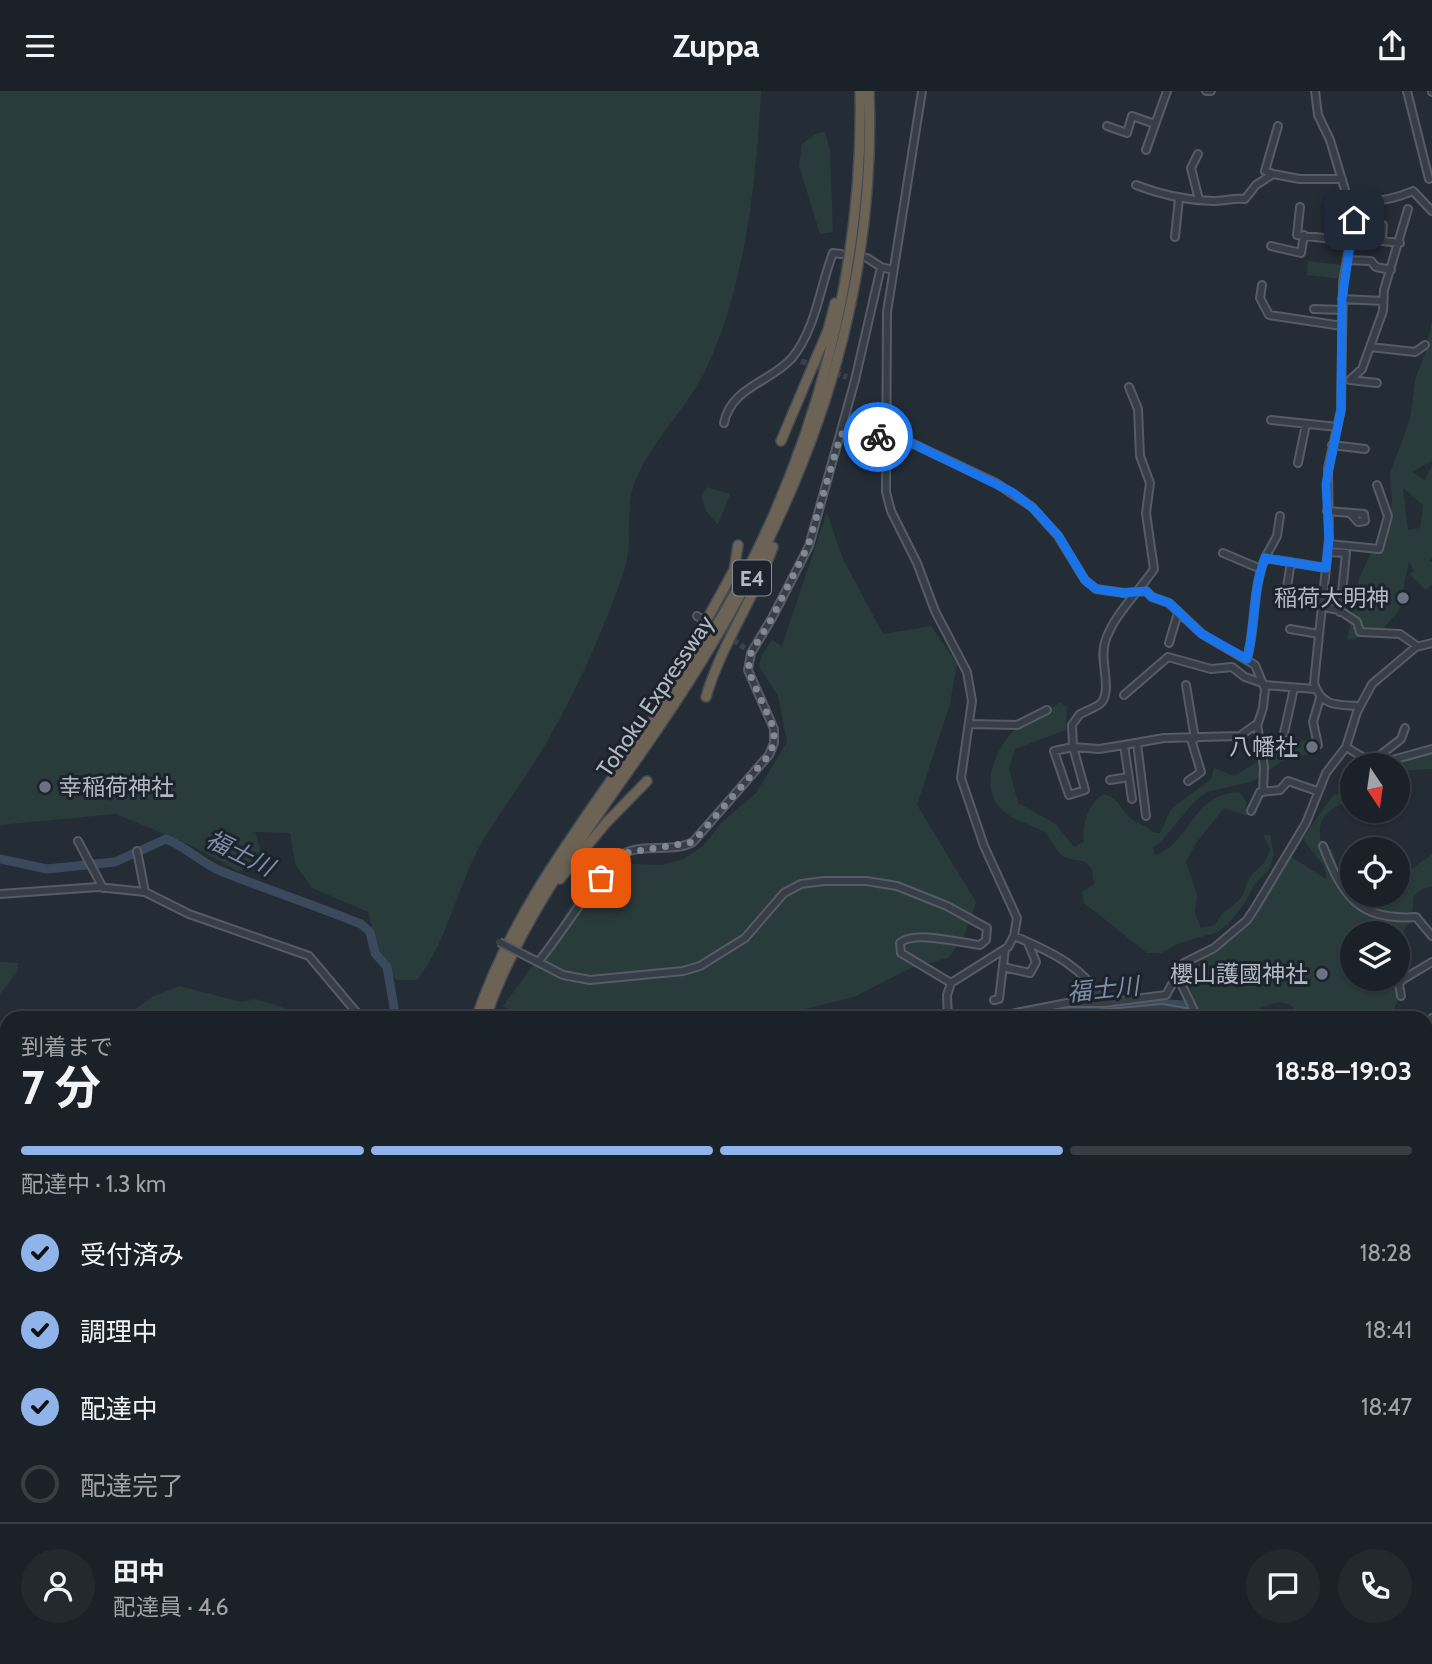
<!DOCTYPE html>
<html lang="ja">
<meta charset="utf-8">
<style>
:root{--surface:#1b2128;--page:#242930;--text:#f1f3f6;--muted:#a0a3a8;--line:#393e45;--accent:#90b3ea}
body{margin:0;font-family:Cabin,"Noto Sans JP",sans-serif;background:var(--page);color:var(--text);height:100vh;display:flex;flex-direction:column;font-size:26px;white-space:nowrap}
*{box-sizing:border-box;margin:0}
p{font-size:23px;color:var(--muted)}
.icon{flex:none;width:38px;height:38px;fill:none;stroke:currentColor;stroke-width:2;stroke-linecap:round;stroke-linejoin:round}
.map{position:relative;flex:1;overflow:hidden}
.sheet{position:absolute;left:0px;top:920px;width:1433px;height:653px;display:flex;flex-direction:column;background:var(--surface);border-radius:21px 21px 0 0;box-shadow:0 2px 5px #0004,0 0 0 2px var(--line)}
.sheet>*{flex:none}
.needle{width:46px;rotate:167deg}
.tools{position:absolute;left:1340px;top:662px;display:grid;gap:14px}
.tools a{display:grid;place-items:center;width:70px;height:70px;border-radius:50%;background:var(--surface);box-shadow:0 2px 5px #0004,0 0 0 2px var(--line);font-size:35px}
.pin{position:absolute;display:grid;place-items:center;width:60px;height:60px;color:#fff;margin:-30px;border-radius:14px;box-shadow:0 4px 10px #0006}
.courier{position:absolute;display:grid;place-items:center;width:70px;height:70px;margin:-35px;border:5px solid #1a73e8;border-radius:50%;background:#fff;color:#222;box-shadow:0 2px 9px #0007}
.summary em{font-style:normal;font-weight:700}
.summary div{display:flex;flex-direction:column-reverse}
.summary{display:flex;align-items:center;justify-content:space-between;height:119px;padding:0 21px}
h1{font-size:46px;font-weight:700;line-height:52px}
.bar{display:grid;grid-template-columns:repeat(4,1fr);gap:10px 7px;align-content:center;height:84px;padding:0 21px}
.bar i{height:9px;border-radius:5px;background:var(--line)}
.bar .current{background:var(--accent)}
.bar p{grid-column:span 4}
.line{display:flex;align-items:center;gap:18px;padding:0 21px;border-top:2px solid var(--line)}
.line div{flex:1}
.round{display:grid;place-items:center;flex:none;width:74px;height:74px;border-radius:37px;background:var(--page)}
ol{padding:0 21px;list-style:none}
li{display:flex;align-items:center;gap:21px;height:77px}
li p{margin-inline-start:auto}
li .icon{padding:7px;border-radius:50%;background:var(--accent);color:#111;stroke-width:4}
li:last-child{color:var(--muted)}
li i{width:38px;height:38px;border:4px solid var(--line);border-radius:50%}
header{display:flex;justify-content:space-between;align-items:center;height:91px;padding:0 21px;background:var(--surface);font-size:32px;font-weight:700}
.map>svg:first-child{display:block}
.green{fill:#2a3b3b;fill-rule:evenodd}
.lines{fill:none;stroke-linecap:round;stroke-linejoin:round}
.river{stroke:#3b495d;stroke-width:9}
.minor-tunnel{stroke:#39414b;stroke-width:6;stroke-dasharray:6 3;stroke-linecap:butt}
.minor-casing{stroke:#555c65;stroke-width:10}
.major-casing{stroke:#404750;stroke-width:10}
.highway-casing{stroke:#424952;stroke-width:12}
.minor{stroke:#373e47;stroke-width:6}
.major{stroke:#555d67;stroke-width:7}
.highway{stroke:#6c6355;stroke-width:9}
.minor-bridge-casing{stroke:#555c65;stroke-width:10;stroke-linecap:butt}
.minor-bridge{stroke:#373e47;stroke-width:6}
.done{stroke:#808892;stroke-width:7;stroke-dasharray:0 12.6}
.route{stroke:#1a73e8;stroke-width:9}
.worship-dot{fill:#6b7280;stroke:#1c232c;stroke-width:2.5}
.labels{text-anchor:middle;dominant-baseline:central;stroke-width:6;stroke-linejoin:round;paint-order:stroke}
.shield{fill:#1c232c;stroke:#858c96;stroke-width:2}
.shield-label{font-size:21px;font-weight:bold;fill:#b2b9c3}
.poi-label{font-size:23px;fill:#b2b9c3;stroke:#1c232c;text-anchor:end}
.street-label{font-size:23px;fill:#b2b9c3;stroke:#1c232c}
.water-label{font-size:24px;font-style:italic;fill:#7d8fa8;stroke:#1c232c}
</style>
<header><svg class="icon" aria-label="menu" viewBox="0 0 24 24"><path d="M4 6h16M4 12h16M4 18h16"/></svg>Zuppa<svg class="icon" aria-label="share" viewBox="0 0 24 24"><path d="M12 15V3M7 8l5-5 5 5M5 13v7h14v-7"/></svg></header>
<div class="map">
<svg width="1432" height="1573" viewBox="0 0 1432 1573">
<rect width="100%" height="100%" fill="#242c36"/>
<path class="green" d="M0 0H761C756 91 746 190 708 274 689 316 652 348 635 391 624 418 634 452 624 480 604 538 579 595 548 649 528 684 503 716 482 751 457 795 448 850 417 889H396L379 862 368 821 312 797 295 773 290 742 255 741 264 771 238 780 192 755 116 723 0 734Z
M825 41 830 59 833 141 820 143 799 75 802 53 815 43Z
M1308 170 1343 174 1342 188 1307 184Z
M1432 230V370L1412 381 1425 389 1432 374V466L1429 470 1432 471V494L1426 499 1409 483 1414 480 1409 470 1399 519 1379 543 1347 549 1359 487 1372 460 1386 442 1392 411 1390 382 1410 328 1416 285 1425 263ZM1403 397 1423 414 1420 437 1408 439Z
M707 396 730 403 718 434 706 420 701 405Z
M827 421 842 466 883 543 931 535 957 573 950 613 917 714 976 811 963 848 948 867 911 877 854 906 797 920 784 927 522 928 503 915 549 852 578 801 602 772 663 774 683 768 703 755 722 731 756 702 787 651 778 605 759 576 761 565 772 549 782 555Z
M1060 611 1067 616 1066 639 1015 658 1009 678 1018 712 1056 733 1074 756 1084 751C1082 734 1088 711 1104 703 1121 708 1120 720 1133 729 1141 735 1146 733 1152 741L1160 742 1171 718 1211 688 1214 677 1234 685 1281 657 1319 645 1321 654 1310 663 1282 670 1254 690 1207 701 1194 711 1161 751 1153 756 1155 764C1189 755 1191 703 1239 701L1246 710 1248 725 1224 717 1196 752 1186 771 1197 803 1195 822 1201 837 1215 834C1225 816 1226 822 1238 810 1244 804 1245 797 1248 790 1256 775 1263 780 1270 758L1263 744H1270L1274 763 1269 778 1255 793 1244 813 1228 833 1218 841 1180 852 1161 862H1147L1084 812 1082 801 1094 793 1092 778 1084 770C1061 769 1057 762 1047 742 1033 734 1016 731 1003 720 975 695 999 649 1023 631 1035 622 1048 622 1060 611Z
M1432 662V678L1398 680V674H1376Z
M1344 701 1352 705 1348 711C1323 719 1316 730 1322 757L1332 758C1337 773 1339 788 1353 797V803L1369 807 1398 803V788L1432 763V796L1422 798 1414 805 1411 831C1398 842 1401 860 1398 877V842H1353V887H1398V910L1389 927 1301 924 1290 914 1279 911 1244 922 1202 926C1169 870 1214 867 1246 834 1264 815 1276 788 1290 765L1326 788C1328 770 1307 761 1304 746L1333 704Z
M0 871 19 872 16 883 0 903Z
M179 895 242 911 256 908 316 927H123L152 906Z
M0 968 7 969V1076L0 1072Z
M0 1079 7 1083V1148H0Z
M1426 1135 1432 1139V1262L1426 1266Z
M0 1288 7 1289V1566H276L269 1573H0Z
M407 1566H492L494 1573H410Z
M571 1566H635L633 1573H573Z
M954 1566H1069L1077 1573H953Z
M1261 1566H1306L1325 1570 1334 1566H1355L1378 1572 1385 1566H1406L1403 1573H1267Z"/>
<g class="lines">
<path class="river" d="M0 768 47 778 115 771 166 748C187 756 202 773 223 781 268 799 315 814 361 833L370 841 375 862 387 876 396 928
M1009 928 1153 912 1185 914 1194 928
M1426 1117 1432 1119"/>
<path class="minor-tunnel" d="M801 270 847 286
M703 529 745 557"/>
<g class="minor-casing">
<path id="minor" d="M922 0 887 221 886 401 891 420 917 472 935 520 967 581 972 610 961 687 984 755 1017 827 1014 845 1008 856 951 892 947 904 948 928
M1206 0H1211
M1315 0 1318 24 1330 49 1354 129 1343 191 1341 319 1328 377 1329 448 1314 592C1321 616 1338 614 1360 615
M1407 0 1429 88
M1432 0V1
M1107 35 1127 42 1132 25 1155 33
M1146 59 1167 0
M1198 63 1191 77 1199 109
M1273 83 1265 80 1278 35
M1136 94C1161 104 1184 109 1212 110 1223 110 1233 107 1245 108L1256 94 1273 83 1300 88H1342
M1347 105C1368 114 1392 109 1413 100L1432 120
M1300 116 1297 144 1350 150
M1352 135 1383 134 1382 150 1400 152
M1175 146 1179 107
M1271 155 1301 162 1304 144
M867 167 881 176 893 179
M1347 169 1371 170 1376 176 1391 179
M1262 194 1260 207 1269 224 1342 235
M1342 208 1383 210
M1314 218 1341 219
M1370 256 1415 261 1425 254
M1350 289 1362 278 1383 220 1384 199 1408 118
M1350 289 1377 292
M1271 329 1337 336
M724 332C731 296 771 291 792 267 816 238 820 195 833 162L841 163
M841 343 901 347 996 392 1032 416 1058 445 1085 489 1096 498 1124 502 1146 500 1152 506 1169 512 1202 543 1255 574 1265 598 1263 617 1258 632 1240 645 1164 647 1124 654 1132 708
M1332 354 1365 358
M1298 372 1306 333
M1327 420 1364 423 1365 430 1358 431 1350 422
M1329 453 1379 458 1388 425 1377 394
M1328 461 1346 462 1340 521
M1223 462 1261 478
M1265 467 1277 445 1280 425
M1286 502 1291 471
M1323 516 1339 519 1357 531 1360 541 1400 543 1417 555
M697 525 700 527
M1290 538 1319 543
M1169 552 1178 522
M1247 568C1256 534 1252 500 1265 467L1326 477
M1186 594 1195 648
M1264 594 1315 598
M1124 604 1168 566 1211 578 1232 576 1245 586 1262 592
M969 633 1017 634 1047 619
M1257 633 1264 676 1263 701
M1284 642 1294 597
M1137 652 1146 725
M1124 654 1099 658 1073 656 1072 634 1079 624C1085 620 1098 616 1102 611 1112 596 1099 569 1105 551 1114 523 1138 502 1154 478L1146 422 1150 392 1140 365 1138 318 1129 296
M1318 654 1313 631 1320 607
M1073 656 1085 699 1069 704 1054 660Z
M1346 656 1366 668 1369 674
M1369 673 1401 648 1405 637
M1374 674 1432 658
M1110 689 1129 686
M1188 690 1201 681 1191 648
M1251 720 1260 701 1280 699 1288 690 1317 700
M78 750 103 797
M1323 755C1343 806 1359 830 1416 826L1432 845
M137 760 145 801
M0 803 98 796 145 801 189 823 309 865 362 928
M1014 845C1052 861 1084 876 1104 912
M534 869 563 884 590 889 683 880 700 875 745 847 784 802 801 793 824 790H866L897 795 947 815 987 837 986 849 980 854C960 852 915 839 900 852L901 862 951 892
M538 871C557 850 605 771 625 762 646 752 673 762 693 751L769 664 774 652V638L748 579 751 562 772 527 809 455 855 289 881 176
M1003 876 1030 882 1036 871 1028 852
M1178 886 1198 928
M1401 905 1399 893 1402 889 1432 871
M994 909 999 908 1005 858
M1432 927 1428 933 1432 966
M985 928 1067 912H1104L1166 904 1184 872 1214 857 1247 829 1255 817 1306 732 1326 682 1346 656 1357 621 1372 593 1416 556 1432 552
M1043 928 1162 917 1185 921 1189 928
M1426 987 1432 984
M1426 1103 1432 1102
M0 1189 7 1190
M1426 1270 1432 1265
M1426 1348H1432
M1430 1473 1432 1476
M1194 1566 1199 1573
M740 1573 743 1566
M1429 1573 1432 1560"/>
</g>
<g class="major-casing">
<path id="major" d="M0 1241 7 1243
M1255 1566 1260 1573"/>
</g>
<g class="highway-casing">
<path id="highway" d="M781 350 828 239 835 212
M675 587 734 479 738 454
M706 606C721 554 754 508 773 456
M560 788 606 732 647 690
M476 928C514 814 591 721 657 623 681 587 708 551 729 513 816 359 864 176 860 0
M485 928C523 818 597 728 661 633 791 442 878 234 869 0
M550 1566 552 1573
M559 1566 561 1573"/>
</g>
<use href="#minor" class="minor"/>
<use href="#major" class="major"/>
<use href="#highway" class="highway"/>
<g class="minor-bridge-casing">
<path id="minor-bridge" d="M499 851 534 869"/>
</g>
<use href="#minor-bridge" class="minor-bridge"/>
</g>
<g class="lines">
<path class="done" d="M601 787 625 762 693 751 769 664 774 652V638L748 579 751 562 772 527 808 455 841 343 878 346"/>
<path class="route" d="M878 346 901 347 1012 401 1032 416 1058 444 1085 489 1096 498 1124 502 1146 500 1152 506 1169 512 1202 543 1247 568C1256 534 1252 500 1265 467L1326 477 1329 448 1326 393 1341 319 1342 208 1354 129"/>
</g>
<g class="worship-dot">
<circle cx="1403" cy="507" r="7"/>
<circle cx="1312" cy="656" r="7"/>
<circle cx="45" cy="696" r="7"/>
<circle cx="1322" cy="883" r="7"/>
</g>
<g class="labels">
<rect class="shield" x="733" y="469.5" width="38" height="35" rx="5"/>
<g class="shield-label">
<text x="752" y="487">E4</text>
</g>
<g class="poi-label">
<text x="1389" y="507">稲荷大明神</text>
<text x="1298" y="656">八幡社</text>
<text x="59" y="696" text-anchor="start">幸稲荷神社</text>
<text x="1308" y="883">櫻山護國神社</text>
</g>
<g class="street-label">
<text transform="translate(655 605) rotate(-56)">Tohoku Expressway</text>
</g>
<g class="water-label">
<text transform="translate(240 762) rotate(26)">福士川</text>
<text transform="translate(1103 898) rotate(-6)">福士川</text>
</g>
</g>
</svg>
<div class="tools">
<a><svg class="needle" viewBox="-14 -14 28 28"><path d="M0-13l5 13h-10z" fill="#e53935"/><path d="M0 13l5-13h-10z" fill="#a0a3a8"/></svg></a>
<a><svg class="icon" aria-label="locate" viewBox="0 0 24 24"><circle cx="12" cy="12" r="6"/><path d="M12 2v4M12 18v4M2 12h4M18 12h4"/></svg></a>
<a><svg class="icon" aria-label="layers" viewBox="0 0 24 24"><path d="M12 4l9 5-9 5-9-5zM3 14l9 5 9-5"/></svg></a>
</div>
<div class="pin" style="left:601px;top:787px;background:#ea580c"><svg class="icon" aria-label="bag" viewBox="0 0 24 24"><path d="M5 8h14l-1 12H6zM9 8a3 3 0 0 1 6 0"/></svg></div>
<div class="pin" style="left:1354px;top:129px;background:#1f2937"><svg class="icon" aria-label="home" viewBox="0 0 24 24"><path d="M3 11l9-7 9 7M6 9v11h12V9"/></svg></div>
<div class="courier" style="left:878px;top:346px"><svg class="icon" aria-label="bike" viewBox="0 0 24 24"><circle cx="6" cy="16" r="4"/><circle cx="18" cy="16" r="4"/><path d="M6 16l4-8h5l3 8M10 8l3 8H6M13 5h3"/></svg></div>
<section class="sheet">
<div class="summary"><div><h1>7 分</h1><p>到着まで</p></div><em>18:58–19:03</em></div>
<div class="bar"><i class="current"></i><i class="current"></i><i class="current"></i><i></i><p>配達中 · 1.3 km</p></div>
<ol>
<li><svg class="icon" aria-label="check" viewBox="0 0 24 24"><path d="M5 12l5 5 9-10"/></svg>受付済み<p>18:28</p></li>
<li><svg class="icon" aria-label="check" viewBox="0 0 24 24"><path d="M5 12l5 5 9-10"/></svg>調理中<p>18:41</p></li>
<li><svg class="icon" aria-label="check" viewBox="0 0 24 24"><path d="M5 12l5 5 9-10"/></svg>配達中<p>18:47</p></li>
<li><i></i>配達完了</li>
</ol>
<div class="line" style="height:126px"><a class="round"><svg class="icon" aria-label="person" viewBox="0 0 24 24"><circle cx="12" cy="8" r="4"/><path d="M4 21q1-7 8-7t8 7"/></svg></a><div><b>田中</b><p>配達員 · 4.6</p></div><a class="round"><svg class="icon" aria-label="chat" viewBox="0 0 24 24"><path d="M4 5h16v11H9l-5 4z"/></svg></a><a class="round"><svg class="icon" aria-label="phone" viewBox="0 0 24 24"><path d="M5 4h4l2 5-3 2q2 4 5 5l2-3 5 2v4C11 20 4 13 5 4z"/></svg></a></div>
</section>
</div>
